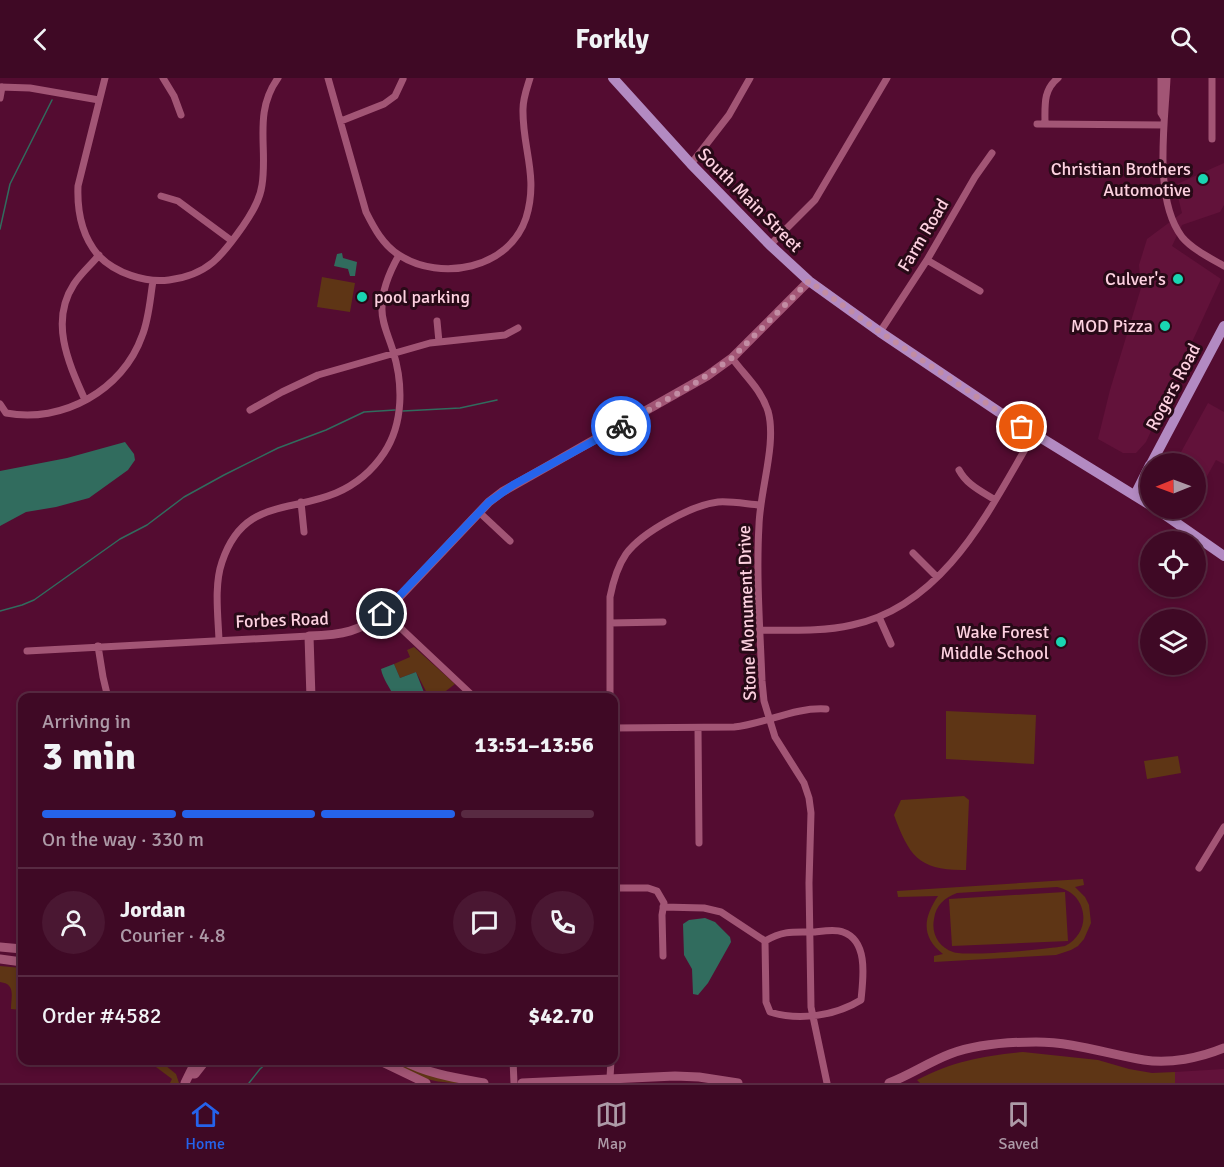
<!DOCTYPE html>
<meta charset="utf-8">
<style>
:root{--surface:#3f0925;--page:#4a1732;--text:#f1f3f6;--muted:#ad9aa7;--line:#582a42;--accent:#2563eb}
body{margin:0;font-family:Signika,sans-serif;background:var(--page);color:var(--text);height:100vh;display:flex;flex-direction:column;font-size:22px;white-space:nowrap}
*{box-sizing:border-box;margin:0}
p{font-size:20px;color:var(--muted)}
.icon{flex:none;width:33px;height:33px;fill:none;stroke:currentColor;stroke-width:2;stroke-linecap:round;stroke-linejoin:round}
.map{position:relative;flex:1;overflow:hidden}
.drawer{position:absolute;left:18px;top:615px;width:600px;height:372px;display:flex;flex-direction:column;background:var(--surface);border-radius:12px;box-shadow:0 3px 9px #0003,0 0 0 2px var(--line)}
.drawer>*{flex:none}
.needle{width:39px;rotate:269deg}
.controls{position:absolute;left:1140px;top:375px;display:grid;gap:12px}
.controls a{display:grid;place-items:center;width:66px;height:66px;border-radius:50%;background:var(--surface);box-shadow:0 3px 9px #0003,0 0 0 2px var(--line);font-size:30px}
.pin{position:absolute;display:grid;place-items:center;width:51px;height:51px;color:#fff;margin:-26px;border:3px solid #fff;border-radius:50%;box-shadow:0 2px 6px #0007}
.courier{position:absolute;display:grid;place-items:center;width:60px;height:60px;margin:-30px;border:4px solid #2563eb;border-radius:50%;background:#fff;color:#222;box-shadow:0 2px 8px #0007}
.headline em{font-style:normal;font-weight:800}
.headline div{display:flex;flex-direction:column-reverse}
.headline{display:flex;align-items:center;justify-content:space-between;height:102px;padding:0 24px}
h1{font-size:39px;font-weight:800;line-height:45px}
.bar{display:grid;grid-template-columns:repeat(4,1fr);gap:9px 6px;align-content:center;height:72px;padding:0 24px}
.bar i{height:8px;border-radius:4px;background:var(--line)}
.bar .on{background:var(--accent)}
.bar p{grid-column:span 4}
.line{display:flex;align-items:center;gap:15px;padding:0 24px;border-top:2px solid var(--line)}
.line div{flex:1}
.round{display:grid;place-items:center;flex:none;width:63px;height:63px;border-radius:32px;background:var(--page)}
header{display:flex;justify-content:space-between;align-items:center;height:78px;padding:0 24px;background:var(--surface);font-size:27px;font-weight:800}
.tabs{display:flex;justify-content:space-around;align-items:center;height:84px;border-top:2px solid var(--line);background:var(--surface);font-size:16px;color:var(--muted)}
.tabs a{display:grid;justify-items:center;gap:3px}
.tabs .on{color:var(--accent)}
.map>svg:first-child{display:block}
.built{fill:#62123a}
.green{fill:#5e3515;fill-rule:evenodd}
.water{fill:#316c5e}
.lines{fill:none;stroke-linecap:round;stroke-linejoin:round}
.stream{stroke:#316c5e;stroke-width:1.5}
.street{stroke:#a25575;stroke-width:7}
.secondary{stroke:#a25575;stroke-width:9}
.primary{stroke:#b38ac2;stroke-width:10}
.done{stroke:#c28ca3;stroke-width:6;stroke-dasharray:0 10.8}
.route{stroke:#2563eb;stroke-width:8}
.poi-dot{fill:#19d5b2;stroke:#280a17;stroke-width:2}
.labels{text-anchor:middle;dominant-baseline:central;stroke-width:6;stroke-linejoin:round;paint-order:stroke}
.poi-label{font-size:18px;fill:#fdd1e0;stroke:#280a17;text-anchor:end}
.street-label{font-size:18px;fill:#fdd1e0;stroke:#280a17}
</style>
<header><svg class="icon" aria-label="back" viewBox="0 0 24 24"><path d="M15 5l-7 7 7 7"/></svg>Forkly<svg class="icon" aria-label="search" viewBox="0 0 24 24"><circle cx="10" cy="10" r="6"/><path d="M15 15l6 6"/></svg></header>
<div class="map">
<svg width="1224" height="1005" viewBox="0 0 1224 1005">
<rect width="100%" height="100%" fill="#540c31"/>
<path class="built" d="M1224 85V127L1220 134 1182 147 1172 168 1221 201 1146 364 1136 375H1123L1098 361 1110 312 1141 210 1139 187 1147 161 1182 135 1175 107Z
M1208 325 1224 334V386L1216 382 1196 418V386L1175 385Z
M1224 991V1005H1175V994Z"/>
<path class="green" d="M322 199 355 205 350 234 317 229Z
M414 569 455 606 438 619H429L416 594 400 600 394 586 410 579 407 572Z
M946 633 1036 637 1034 686 946 681Z
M1178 678 1181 695 1147 701 1144 683Z
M964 718 969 722 966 792C919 793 909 778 894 737L901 722Z
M1083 801 1084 807 1075 809 1085 819 1089 827 1091 845 1084 861 1078 868 1071 872 1056 877 934 884V878L943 876C920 858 924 839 938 818L898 819 897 813ZM1057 809C1088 815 1093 854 1065 868 1048 871 967 879 953 874 939 869 931 856 934 841 936 827 944 820 957 815Z
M1065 814 1068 863 952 868 949 821Z
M0 888 22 890V932L11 931C11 918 16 906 0 904Z
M1023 974 1098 982 1129 991 1152 995 1175 994V1005H920L917 1002C954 983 982 978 1023 974Z
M148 983H160L176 996 179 1005H170L172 1001Z
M385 983H393L419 994 459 1005C427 1005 413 996 385 983Z"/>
<path class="water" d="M342 175 343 180 357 184 355 198H350L348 191 334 188 337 176Z
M125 364 134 376 135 382 128 392 89 420 56 429 26 434 0 448V393L67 380Z
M394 586 400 600 416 594 425 617 424 619H394C390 609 383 602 381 591Z
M705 840 715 844 730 859 731 864 708 905 698 917 693 916 692 891 684 877 683 846 689 842Z"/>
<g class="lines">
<path class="stream" d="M0 151 10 106 52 22
M403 333 460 330 497 322
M0 533 22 527 34 522 120 461 147 447 184 419 224 397 278 370 326 352 364 334 395 332
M249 1005 260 991 270 982"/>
<path class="street" d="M105 0 78 108C77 133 81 157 98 177 115 195 145 205 169 202 208 197 222 178 243 148 252 135 260 122 262 107 268 69 253 35 278 0
M163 0 174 18 181 37
M328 0 366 134C374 150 383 167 399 177 441 204 509 191 526 140 539 98 522 70 523 31 523 20 527 10 530 0
M1161 0V35L1164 40
M1167 0C1165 45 1153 121 1182 159 1192 171 1210 180 1224 188
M0 9 30 10 99 22
M0 20 2 9
M341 43 384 26 395 18 403 1
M1037 46 1164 47
M1045 46C1045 27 1043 12 1058 0
M1212 61V0
M691 86 729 37 750 0
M161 118 178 123 232 163
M770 167 815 122 887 0
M927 182 980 213
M437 243 439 264
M880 254 927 182 975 99 992 75
M732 280C745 298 761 311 768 333 777 365 760 412 759 447 756 498 760 551 762 603L764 623 775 659 804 705 809 720 811 735 809 805 811 929 827 1005
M85 322C69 286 49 244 74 206 81 195 91 187 99 177
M0 326 6 335C62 346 123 312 142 258 149 241 150 221 153 203
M250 332 282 314 318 297 430 265 505 257 518 250
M959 392C967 407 981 413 995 422
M301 424 304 454
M479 434 510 463
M913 475 937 499
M386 533 390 540 475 620
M879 539 891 566
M610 545 663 544
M760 552C791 552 822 554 852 547 946 527 990 430 1034 356
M219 562C218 537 214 507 222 484 243 421 288 435 336 415 357 406 372 393 384 375 404 345 403 305 393 273 389 259 381 244 382 229 382 211 390 193 399 177
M98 568 103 599 108 620
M27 573 309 558
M610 620V519C613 504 617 489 626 476 642 454 692 427 718 424 731 423 747 426 760 427
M614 650 734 649C765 646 794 629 826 631
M698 650 699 765
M1199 790 1224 749
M614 810H648L657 813 664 825 662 837 663 878
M663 829 704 830 721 834 765 863C784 852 794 854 815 854 824 853 835 851 843 854 869 863 863 901 861 922 835 938 799 943 770 934L766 924 765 863
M614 865V938
M513 982 514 1005
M610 1000 611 982"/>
<path class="secondary" d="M311 620 309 558C343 557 359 554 386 533L489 424 502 414 707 298 732 280 809 203
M0 869 22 871
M0 881 22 884
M378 982 426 1005
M402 982C428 996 456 1000 484 1005
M191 996H195L206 982
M185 1005C189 997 192 990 197 982
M522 1005 675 998 699 999 738 1005
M889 1005C910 997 929 984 950 976 977 966 1008 964 1036 964 1074 964 1107 976 1144 982 1170 986 1200 980 1224 970"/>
<path class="primary" d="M613 0 691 86 770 167 809 203 880 254 999 334 1150 427
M1151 386 1224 248
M1135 417 1150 387
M1155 430 1224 478"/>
</g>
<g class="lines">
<path class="done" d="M621 348 694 306 732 280 809 203 880 254 1022 349"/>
<path class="route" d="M382 536 489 424 513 407 621 348"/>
</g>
<g class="poi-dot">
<circle cx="1203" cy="101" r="6"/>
<circle cx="1178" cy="201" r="6"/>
<circle cx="362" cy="219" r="6"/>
<circle cx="1165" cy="248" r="6"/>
<circle cx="1061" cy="564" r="6"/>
</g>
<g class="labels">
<g class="poi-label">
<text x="1191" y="91">Christian Brothers<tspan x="1191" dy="21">Automotive</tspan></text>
<text x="1166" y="201">Culver's</text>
<text x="374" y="219" text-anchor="start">pool parking</text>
<text x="1153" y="248">MOD Pizza</text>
<text x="1049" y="554">Wake Forest<tspan x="1049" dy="21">Middle School</tspan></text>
</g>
<g class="street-label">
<text transform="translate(750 122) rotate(45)">South Main Street</text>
<text transform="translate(923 157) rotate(-59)">Farm Road</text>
<text transform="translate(1173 309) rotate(-62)">Rogers Road</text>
<text transform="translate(747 535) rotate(-92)">Stone Monument Drive</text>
<text transform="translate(282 542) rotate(-2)">Forbes Road</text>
</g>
</g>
</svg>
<div class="controls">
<a><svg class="needle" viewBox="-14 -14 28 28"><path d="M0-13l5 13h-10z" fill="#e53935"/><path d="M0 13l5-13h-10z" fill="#ad9aa7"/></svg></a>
<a><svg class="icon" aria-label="locate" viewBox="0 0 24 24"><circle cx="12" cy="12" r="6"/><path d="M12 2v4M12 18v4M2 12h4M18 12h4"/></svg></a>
<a><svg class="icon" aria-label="layers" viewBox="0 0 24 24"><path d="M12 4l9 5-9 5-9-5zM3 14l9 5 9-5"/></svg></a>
</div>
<div class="pin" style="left:1022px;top:349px;background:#ea580c"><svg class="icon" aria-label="bag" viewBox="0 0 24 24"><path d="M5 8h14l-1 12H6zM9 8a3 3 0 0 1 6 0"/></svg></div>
<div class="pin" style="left:382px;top:536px;background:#1f2937"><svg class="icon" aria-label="home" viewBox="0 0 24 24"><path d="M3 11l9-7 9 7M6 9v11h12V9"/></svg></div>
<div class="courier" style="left:621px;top:348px"><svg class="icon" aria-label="bike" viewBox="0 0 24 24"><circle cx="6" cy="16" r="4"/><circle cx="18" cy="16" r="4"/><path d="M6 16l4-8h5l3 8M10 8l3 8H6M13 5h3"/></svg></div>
<section class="drawer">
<div class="headline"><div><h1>3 min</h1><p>Arriving in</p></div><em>13:51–13:56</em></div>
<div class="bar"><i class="on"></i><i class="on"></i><i class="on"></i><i></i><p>On the way · 330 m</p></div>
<div class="line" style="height:108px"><a class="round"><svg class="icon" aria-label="person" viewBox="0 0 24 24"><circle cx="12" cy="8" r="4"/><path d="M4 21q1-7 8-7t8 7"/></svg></a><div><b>Jordan</b><p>Courier · 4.8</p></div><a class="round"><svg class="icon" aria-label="chat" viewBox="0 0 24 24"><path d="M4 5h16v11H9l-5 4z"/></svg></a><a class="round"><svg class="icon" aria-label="phone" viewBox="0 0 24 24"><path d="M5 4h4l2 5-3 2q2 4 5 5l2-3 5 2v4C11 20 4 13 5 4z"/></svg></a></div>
<div class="line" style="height:78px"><div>Order #4582</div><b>$42.70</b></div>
</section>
</div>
<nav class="tabs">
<a class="on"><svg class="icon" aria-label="home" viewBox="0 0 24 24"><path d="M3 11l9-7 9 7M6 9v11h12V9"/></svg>Home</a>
<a><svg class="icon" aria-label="map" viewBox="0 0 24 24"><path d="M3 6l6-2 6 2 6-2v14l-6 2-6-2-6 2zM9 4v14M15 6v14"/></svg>Map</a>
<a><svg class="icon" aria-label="saved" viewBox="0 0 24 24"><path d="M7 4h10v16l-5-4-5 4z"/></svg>Saved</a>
</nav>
